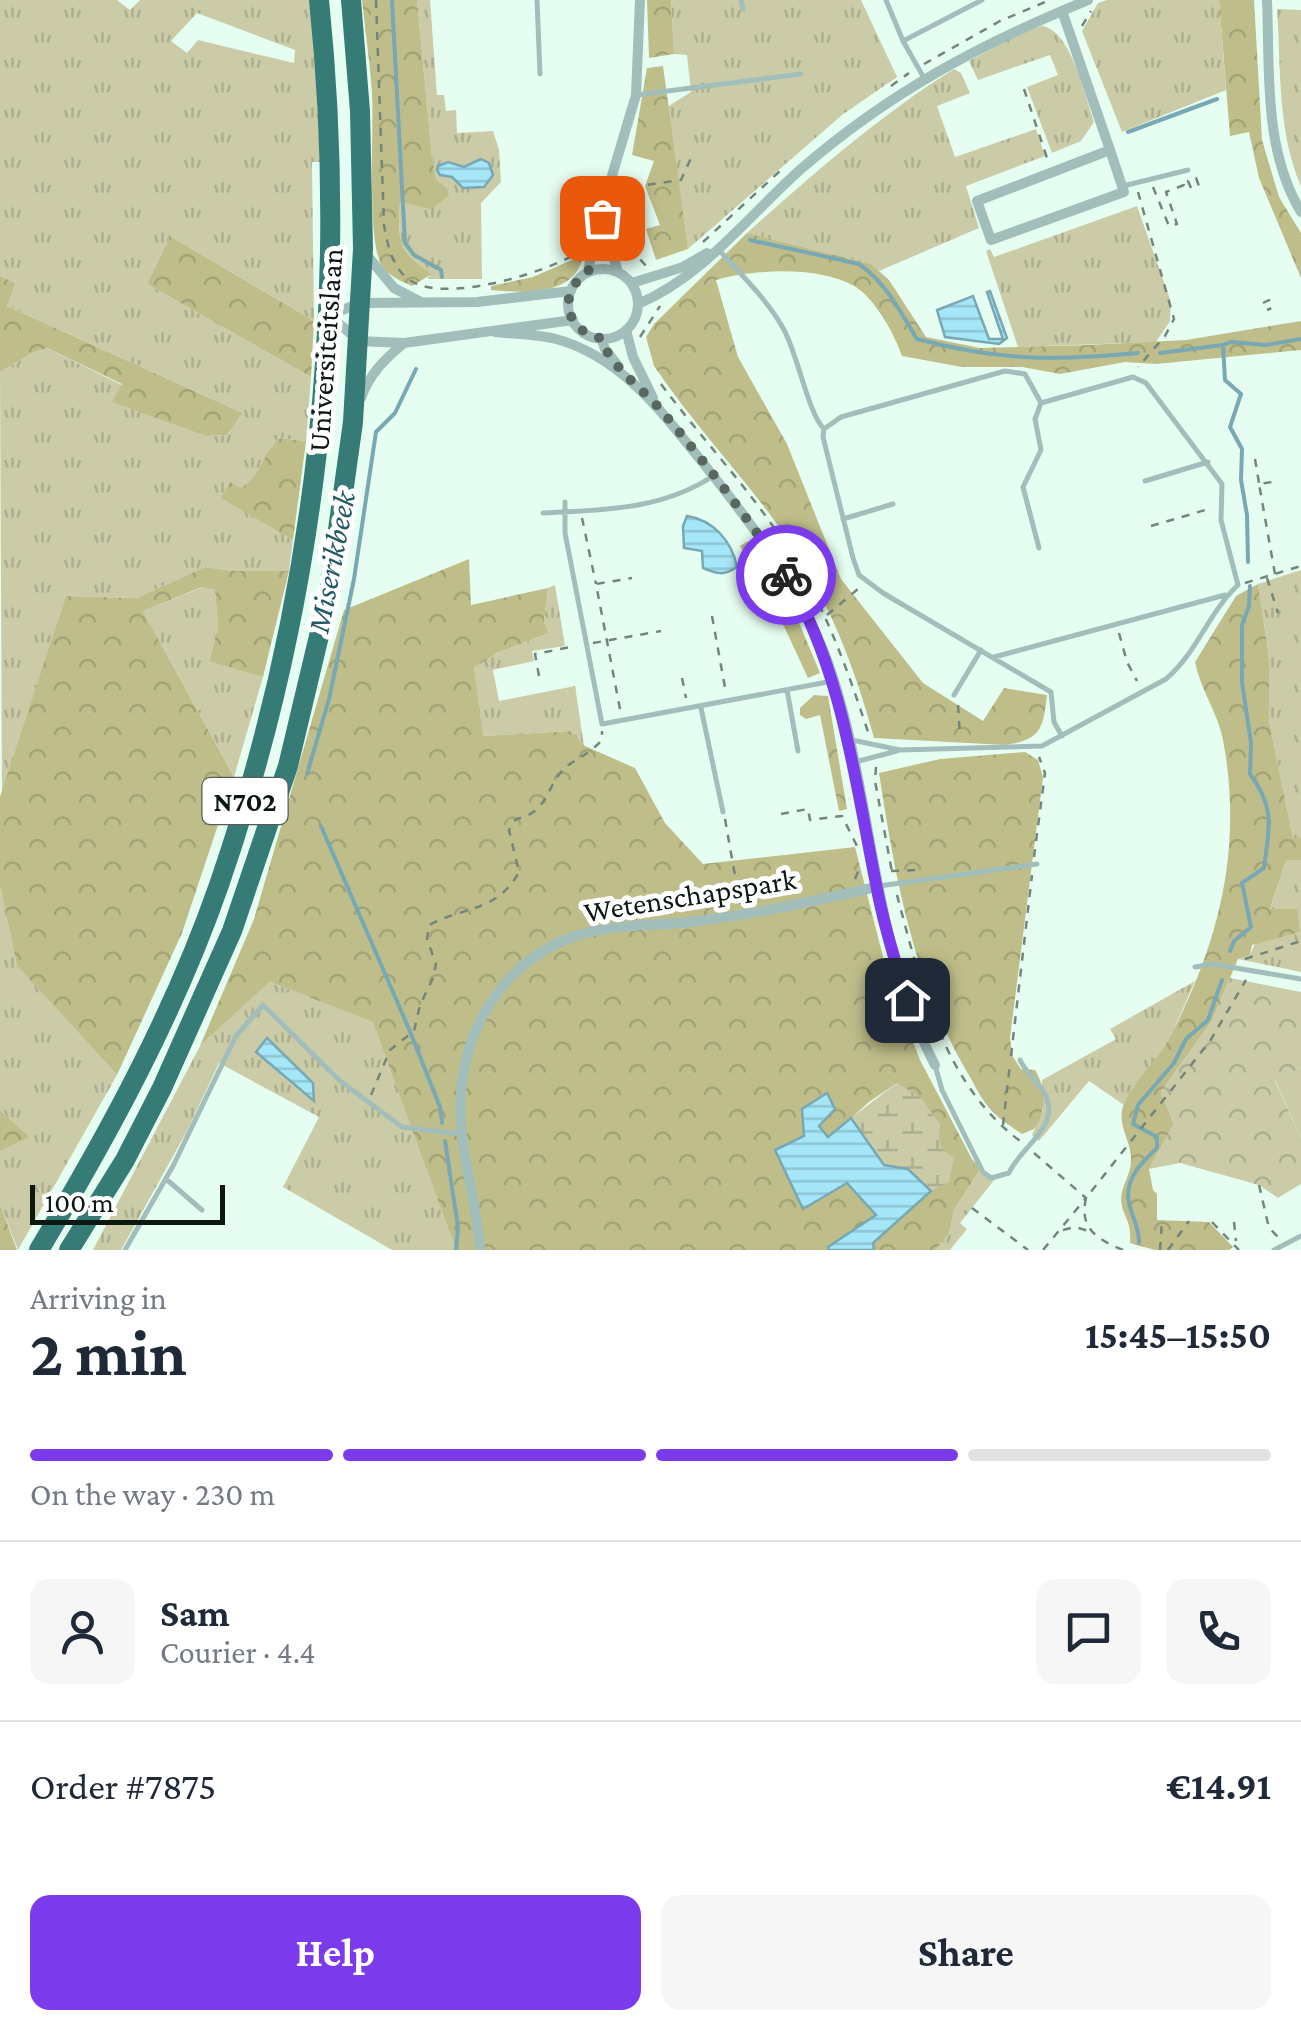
<!DOCTYPE html>
<meta charset="utf-8">
<style>
:root{--surface:#fff;--page:#f6f6f7;--text:#1f2937;--muted:#747a83;--line:#e0e1e3;--accent:#7c3aed}
body{margin:0;font-family:"Crimson Pro",serif;background:var(--page);color:var(--text);height:100vh;display:flex;flex-direction:column;font-size:38px;white-space:nowrap}
*{box-sizing:border-box;margin:0}
p{font-size:32px;color:var(--muted)}
.icon{flex:none;width:55px;height:55px;fill:none;stroke:currentColor;stroke-width:2;stroke-linecap:round;stroke-linejoin:round}
.map{position:relative;height:1250px;overflow:hidden}
.side{display:flex;flex-direction:column;background:var(--surface);flex:1}
.side>*{flex:none}
.scale{position:absolute;left:30px;bottom:25px;width:195px;box-sizing:border-box;padding-left:10px;border:5px solid #0c1712;border-top:0;font-size:28px;line-height:35px;white-space:nowrap;color:#0c1712;-webkit-text-stroke:8px #fff;paint-order:stroke}
.pin{position:absolute;display:grid;place-items:center;width:85px;height:85px;color:#fff;margin:-42px;border-radius:20px;box-shadow:0 5px 15px #0006}
.courier{position:absolute;display:grid;place-items:center;width:100px;height:100px;margin:-50px;border:8px solid #7c3aed;border-radius:50%;background:#fff;color:#222;box-shadow:0 2px 12px #0007}
.headline em{font-style:normal;font-weight:700}
.headline div{display:flex;flex-direction:column-reverse}
.headline{display:flex;align-items:center;justify-content:space-between;height:170px;padding:0 30px}
h1{font-size:65px;font-weight:700;line-height:75px}
.bar{display:grid;grid-template-columns:repeat(4,1fr);gap:15px 10px;align-content:center;height:120px;padding:0 30px}
.bar i{height:12px;border-radius:8px;background:var(--line)}
.bar .on{background:var(--accent)}
.bar p{grid-column:span 4}
.line{display:flex;align-items:center;gap:25px;padding:0 30px;border-top:2px solid var(--line)}
.line div{flex:1}
.round{display:grid;place-items:center;flex:none;width:105px;height:105px;border-radius:20px;background:var(--page)}
.cta{display:flex;gap:20px;margin-top:auto;padding:20px 30px}
.cta a{flex:1;height:115px;border-radius:20px;background:var(--accent);color:#fff;font-size:40px;font-weight:700;line-height:115px;text-align:center}
.cta a+a{background:var(--page);color:var(--text)}
.map>svg:first-child{display:block}
.grass{fill:url(#grass-tufts);fill-rule:evenodd}
.forest{fill:url(#forest-crowns)}
.wetland{fill:url(#wetland-marsh)}
.park{fill:url(#park-crowns)}
.pitch{fill:#cbcca7}
.water{fill:url(#water-rules);stroke:#77a8b3;stroke-width:2.5}
.lines{fill:none;stroke-linecap:round;stroke-linejoin:round}
.stream{stroke:#77a8b3;stroke-width:4}
.path{stroke:#74857c;stroke-width:2.5;stroke-dasharray:8 8;stroke-linecap:butt}
.lane{stroke:#a1bebb;stroke-width:5}
.street{stroke:#a1bebb;stroke-width:10}
.highway{stroke:#377b77;stroke-width:20}
.done{stroke:#586860;stroke-width:10;stroke-dasharray:0 18}
.route{stroke:#7c3aed;stroke-width:12}
.labels{text-anchor:middle;dominant-baseline:central;stroke-width:10;stroke-linejoin:round;paint-order:stroke}
.shield{fill:#fff;stroke:#555d59;stroke-width:2.5}
.shield-label{font-size:28px;font-weight:bold;fill:#0c1712}
.street-label{font-size:30px;fill:#0c1712;stroke:#fff}
.water-label{font-size:32px;font-style:italic;fill:#245966;stroke:#fff}
</style>
<div class="map">
<svg width="1301" height="1250" viewBox="0 0 1301 1250">
<defs>
<pattern id="grass-tufts" width="24" height="20" patternUnits="userSpaceOnUse" patternTransform="scale(2.5)"><rect width="24" height="20" fill="#cbcca7"/><path d="M3 7l-1-3M5 7V3M7 7l1-3M15 17l-1-3M17 17v-4M19 17l1-3" fill="none" stroke="#adae8f"/></pattern>
<pattern id="forest-crowns" width="20" height="18" patternUnits="userSpaceOnUse" patternTransform="scale(2.5)"><rect width="20" height="18" fill="#bfbe8a"/><path d="M2 6a3 3 0 1 1 6 0M12 15a3 3 0 1 1 6 0" fill="none" stroke="#a3a376"/></pattern>
<pattern id="wetland-marsh" width="20" height="14" patternUnits="userSpaceOnUse" patternTransform="scale(2.5)"><rect width="20" height="14" fill="#cbcca7"/><path d="M1 5h8M5 5V1M11 12h8M15 12V8" fill="none" stroke="#adae8f"/></pattern>
<pattern id="park-crowns" width="20" height="18" patternUnits="userSpaceOnUse" patternTransform="scale(2.5)"><rect width="20" height="18" fill="#cbcca7"/><path d="M2 6a3 3 0 1 1 6 0M12 15a3 3 0 1 1 6 0" fill="none" stroke="#adae8f"/></pattern>
<pattern id="water-rules" width="6" height="5" patternUnits="userSpaceOnUse" patternTransform="scale(2.5)"><rect width="6" height="5" fill="#a5e6f8"/><path d="M0 2.5h6" fill="none" stroke="#8dc5d4"/></pattern>
</defs>
<rect width="100%" height="100%" fill="#e6fef1"/>
<path class="grass" d="M0 0H117L130 10 140 0H309L315 48 320 162H312L314 321 170 236 147 284 311 377 306 441 279 438C266 449 266 462 258 475 250 486 233 491 222 497L293 540 289 571H234L205 567 136 598 66 596 2 798 0 372 32 353 47 348 122 385 113 402 205 436 227 435 243 413 7 306 16 283 0 276ZM197 13 295 50 294 63 198 40 187 53 171 41Z
M417 0H430L437 95H444L446 111 456 110 457 133 493 131 499 150 501 182 481 203 482 279H427L431 274C397 248 398 243 400 201L447 188 436 179 432 157Z
M671 0H861L897 77 842 115 688 249 667 107 691 92 687 55 674 54Z
M1107 0H1219L1226 90 1122 132 1082 31 1098 3Z
M1277 9 1301 10V186C1277 132 1281 66 1277 9Z
M1042 26C1071 30 1085 96 1094 122L1081 141 1052 153 1027 87 1058 75 1050 55 978 80 969 61 1021 33Z
M954 69 961 73 970 93 937 106 955 157 1036 129 1045 156 966 186 979 228 879 271 870 264 747 233C813 174 879 116 954 69Z
M1137 206 1171 302 1170 321 1156 342 1018 347 986 251 990 249 994 257Z
M1301 570V838H1293L1269 720V657L1258 584Z
M555 585 565 646 532 651 534 661 493 670 499 701 575 686 584 746 569 731 482 736 474 668 497 653 549 633 544 622 548 588Z
M203 587 215 590 218 627 209 660 263 677 234 777 143 611Z
M1286 859 1301 860V972L1238 959 1250 955 1270 910Z
M0 886 17 966 117 1075 18 1250 0 1204V1151L30 1137 0 1110Z
M1195 981 1170 1038 1124 1105 1089 1081 1039 1141 1032 1135 1043 1110 1042 1080 1116 1039 1110 1029Z
M270 982 374 1022 456 1250H392L283 1187 319 1117 219 1063 187 1131 121 1250H93L200 1046Z
M981 1168 995 1179 960 1223 967 1229 950 1250H935L949 1234 954 1210Z"/>
<path class="forest" d="M362 0H417L432 157 436 179 447 188 449 196 431 209 400 202C398 242 397 250 432 274L412 286C400 281 387 275 381 264 367 238 374 129 372 93 370 62 365 31 362 0Z
M647 0H671L674 54 649 58Z
M1219 0H1254L1262 140 1279 197 1301 233V278L1259 178 1249 132 1230 136Z
M663 66 688 249 656 260 646 229 660 225 645 186 654 161 632 155 647 68Z
M747 233 871 264 889 280 926 337 980 348 1088 345 1186 340 1301 321V350L1156 364 1125 362 1060 374 1022 367H962L902 356C895 335 875 298 854 286 819 266 754 269 716 280L738 357 787 444 841 579 923 683 983 721 1004 688 1047 695C1043 729 1041 740 1005 745L874 738C855 667 827 596 785 535 744 477 694 425 654 366L646 337 654 324Z
M170 236 314 321 311 377 147 284Z
M583 255C577 297 522 293 491 290V286L533 277Z
M0 276 16 283 7 306 243 413 227 435 205 436 112 402 122 384 47 348 32 353 0 372Z
M279 438 306 441 293 540 221 498 230 482 240 488C262 477 262 453 279 438Z
M748 541 795 613 820 673 808 678 782 622 740 546Z
M469 559 471 605 548 588 544 622 549 633 497 653 474 668 483 736 570 731 585 746 635 768 665 823 703 864 855 847 888 976 920 1060 972 1159 981 1168 954 1210 949 1234 935 1250H874L873 1244 931 1191 943 1152 897 1083 869 1102 829 1138 818 1126 835 1109 828 1094 802 1109 847 1182 877 1216 829 1247V1250H456L373 1022 270 982 200 1046 254 919 344 610Z
M205 567 234 571H289L263 677 209 661 218 627 215 590 202 587 143 611 234 777 182 933 117 1075 17 966 0 886V797L66 596 136 598Z
M1258 584 1269 657V720L1293 838H1301V860H1286L1270 909H1297L1300 932 1252 945 1250 955 1238 959 1212 1021 1161 1092 1174 1124 1149 1169 1153 1190 1157 1194V1220L1209 1222 1233 1247 1229 1250H1155L1130 1243C1132 1220 1122 1216 1121 1200 1121 1187 1130 1175 1131 1163 1133 1142 1115 1124 1124 1104 1135 1079 1159 1059 1171 1035 1220 940 1243 846 1223 740 1218 713 1200 689 1195 662L1236 596Z
M814 695 828 696 847 809 839 811 820 715 806 719 800 715V708Z
M1025 752 1038 760 1043 777 1010 1038 1013 1057 1021 1069 1035 1070C1046 1087 1047 1112 1034 1129L1022 1134C1012 1127 1000 1120 992 1111 981 1100 975 1085 967 1072 913 980 895 876 879 773L940 759Z
M0 1110 30 1137 0 1151Z
M0 1204 17 1250H0Z"/>
<path class="wetland" d="M897 1083 921 1098 940 1124C938 1141 938 1149 954 1157L949 1182 931 1191 908 1169 884 1165 851 1118Z"/>
<path class="park" d="M1230 978 1301 992V1068L1275 1081 1301 1138V1184L1278 1198 1259 1185 1180 1163 1149 1169 1174 1124 1161 1092 1212 1021Z"/>
<path class="pitch" d="M1301 1068V1138L1275 1080Z"/>
<path class="water" d="M481 159 489 163 493 175 484 187 463 188 452 177 440 175 437 170 438 166 448 162 464 167Z
M990 291 1007 338 999 344 945 337 937 310 973 296 989 339H1003L987 292Z
M687 516C713 520 732 541 737 567 724 576 717 574 703 568L702 551 684 548 683 526Z
M267 1038 313 1083 314 1101 256 1052Z
M827 1093 835 1109 819 1126 828 1137 851 1118 884 1165 908 1169 931 1191 873 1243 874 1250H829L828 1247 876 1215 847 1183 803 1209 775 1150 804 1136 802 1109Z"/>
<g class="lines">
<path class="stream" d="M392 0 405 243 414 255 441 270 442 277
M1128 132 1217 99
M750 240 859 264C886 283 900 311 917 339 1000 361 1053 361 1138 353
M1160 353 1223 345
M1248 562 1247 515 1241 480 1242 449 1230 427 1241 394 1225 380 1223 345 1231 342 1266 345 1301 339
M307 774 329 699 354 579 376 432 395 413 416 369
M321 826 409 1029 440 1107 442 1123
M1230 951 1234 941 1251 927 1242 883 1264 868C1269 827 1276 809 1250 774L1251 743 1242 682V625L1249 606 1250 586
M445 1141 458 1227 456 1250
M1139 1242C1139 1226 1132 1218 1129 1203 1124 1179 1142 1162 1157 1148V1137L1133 1124 1138 1105 1174 1063 1186 1039 1208 1020 1222 980"/>
<path class="path" d="M376 0 384 225C388 247 393 274 417 284 456 300 543 273 578 253
M1082 26 1091 11
M924 64 1000 21 1050 0
M891 86 909 73
M1024 89 1048 161
M632 187 681 180 691 158
M1153 187 1169 226 1177 224 1166 192 1184 185 1187 192
M1191 188 1188 181 1196 178 1199 186
M1138 192 1174 319 1165 336 1138 367
M703 242 781 170
M626 253 638 257 647 267
M1263 303 1269 300 1272 308 1267 310
M640 337 660 306
M661 384C701 438 748 487 785 544 824 603 847 668 869 735
M1255 459 1259 483
M582 518 596 584
M1151 526 1212 508
M1275 574 1259 484 1279 481
M1267 578 1278 613
M1245 583 1301 566
M827 615 859 588
M712 616 726 693
M1119 633 1127 662 1137 681
M593 643 661 631
M539 676 535 654 576 646
M682 678 686 698
M958 705 960 737
M620 709 596 584 632 578
M876 767 875 781 892 872
M781 814 808 809 810 820 842 816 858 848 861 847
M725 819 740 904
M1034 857 1045 773 1039 757
M891 871 918 870
M855 879 861 864
M897 895C921 985 943 1083 1020 1141
M614 915 706 907
M1245 959 1301 941
M1011 1056 1032 875
M371 1095 390 1050 414 1031 420 1005 433 978 436 964 427 939 429 925C465 906 497 912 519 872L509 830 516 819C552 812 545 781 570 764 582 756 591 752 602 740V731
M1003 1125 1010 1064
M1034 1153 1086 1198 1043 1250
M1259 1185 1269 1228 1278 1237
M972 1208 1028 1250
M1212 1222 1239 1250
M1234 1222 1236 1241
M1063 1230 1075 1227 1089 1231
M1123 1250C1097 1239 1079 1229 1086 1198L1210 1041 1246 980
M1160 1250 1162 1220
M1168 1250 1189 1221"/>
<path class="lane" d="M537 0 540 74
M741 0 743 9
M886 0 903 41 924 78
M903 41 982 0
M636 95 801 74
M1123 186 1188 170
M719 250C741 275 767 299 783 328 798 354 807 411 824 429
M1145 481 1208 462
M565 502V533L602 724 833 681
M543 513C602 510 662 510 713 476
M843 519 893 504
M1039 548 1023 487 1041 450 1035 419 1041 403 1025 374 1005 371 841 417 824 429 823 437 853 558 859 575 883 593 1051 692 1054 722 1062 736
M994 657 1225 595
M787 690 798 751
M954 695 981 650
M701 708 723 812
M852 740 900 750 1042 746 1166 679C1197 653 1208 613 1238 585L1221 520 1222 484 1146 383 1133 377 1041 403
M855 762 897 751
M879 886 1037 864
M1195 967 1212 964 1301 979
M935 1065 942 1090 983 1172 991 1178 1009 1173C1019 1149 1058 1128 1047 1099 1042 1084 1027 1075 1020 1060
M166 1179 202 1210
M125 1250 173 1166 236 1036 263 1005 339 1080 402 1127 461 1134
M1274 1250 1301 1236"/>
<path class="street" d="M1267 0C1270 70 1263 149 1301 212
M1062 11 1110 150 977 201 991 240 1124 192 1110 150
M602 219 618 272
M366 254 394 288 419 301
M568 304a35 35 0 1 1 70 0a35 35 0 1 1-70 0Z
M588 272 595 233 636 95 640 0
M632 283 683 267 707 253
M571 291 477 302 361 303 329 315 359 341 404 343 573 320
M638 304C704 276 748 216 801 169 890 92 980 44 1088 0
M626 330 633 357 653 398
M495 332C515 334 537 334 556 339 619 356 660 409 699 458 753 525 806 594 833 677 874 805 872 944 935 1065
M601 338 605 349 619 367
M361 398C370 373 385 359 404 343
M480 1250C477 1197 456 1145 461 1092 467 1017 515 949 590 932 623 924 656 926 689 922 752 915 814 901 876 887"/>
<path class="highway" d="M39 1250C109 1133 174 1014 219 885 317 601 350 299 319 0
M69 1250 125 1160 162 1088 232 931 288 766 329 594 353 422 363 249 360 111 351 0"/>
</g>
<g class="lines">
<path class="done" d="M602 218C595 232 594 264 587 273 582 280 574 281 571 291 562 314 579 335 601 338 611 368 640 386 660 409 705 462 748 518 786 575"/>
<path class="route" d="M786 575C843 672 855 781 877 889 884 927 896 964 907 1000"/>
</g>
<g class="labels">
<rect class="shield" x="202.5" y="778" width="85" height="46" rx="8"/>
<g class="shield-label">
<text x="245" y="801">N702</text>
</g>
<g class="street-label">
<text transform="translate(325 350) rotate(-86)">Universiteitslaan</text>
<text transform="translate(690 895) rotate(-9)">Wetenschapspark</text>
</g>
<g class="water-label">
<text transform="translate(331 562) rotate(-79)">Miserikbeek</text>
</g>
</g>
</svg>
<div class="scale">100 m</div>
<div class="pin" style="left:602px;top:218px;background:#ea580c"><svg class="icon" aria-label="bag" viewBox="0 0 24 24"><path d="M5 8h14l-1 12H6zM9 8a3 3 0 0 1 6 0"/></svg></div>
<div class="pin" style="left:907px;top:1000px;background:#1f2937"><svg class="icon" aria-label="home" viewBox="0 0 24 24"><path d="M3 11l9-7 9 7M6 9v11h12V9"/></svg></div>
<div class="courier" style="left:786px;top:575px"><svg class="icon" aria-label="bike" viewBox="0 0 24 24"><circle cx="6" cy="16" r="4"/><circle cx="18" cy="16" r="4"/><path d="M6 16l4-8h5l3 8M10 8l3 8H6M13 5h3"/></svg></div>
</div>
<section class="side">
<div class="headline"><div><h1>2 min</h1><p>Arriving in</p></div><em>15:45–15:50</em></div>
<div class="bar"><i class="on"></i><i class="on"></i><i class="on"></i><i></i><p>On the way · 230 m</p></div>
<div class="line" style="height:180px"><a class="round"><svg class="icon" aria-label="person" viewBox="0 0 24 24"><circle cx="12" cy="8" r="4"/><path d="M4 21q1-7 8-7t8 7"/></svg></a><div><b>Sam</b><p>Courier · 4.4</p></div><a class="round"><svg class="icon" aria-label="chat" viewBox="0 0 24 24"><path d="M4 5h16v11H9l-5 4z"/></svg></a><a class="round"><svg class="icon" aria-label="phone" viewBox="0 0 24 24"><path d="M5 4h4l2 5-3 2q2 4 5 5l2-3 5 2v4C11 20 4 13 5 4z"/></svg></a></div>
<div class="line" style="height:130px"><div>Order #7875</div><b>€14.91</b></div>
<div class="cta"><a>Help</a><a>Share</a></div>
</section>
